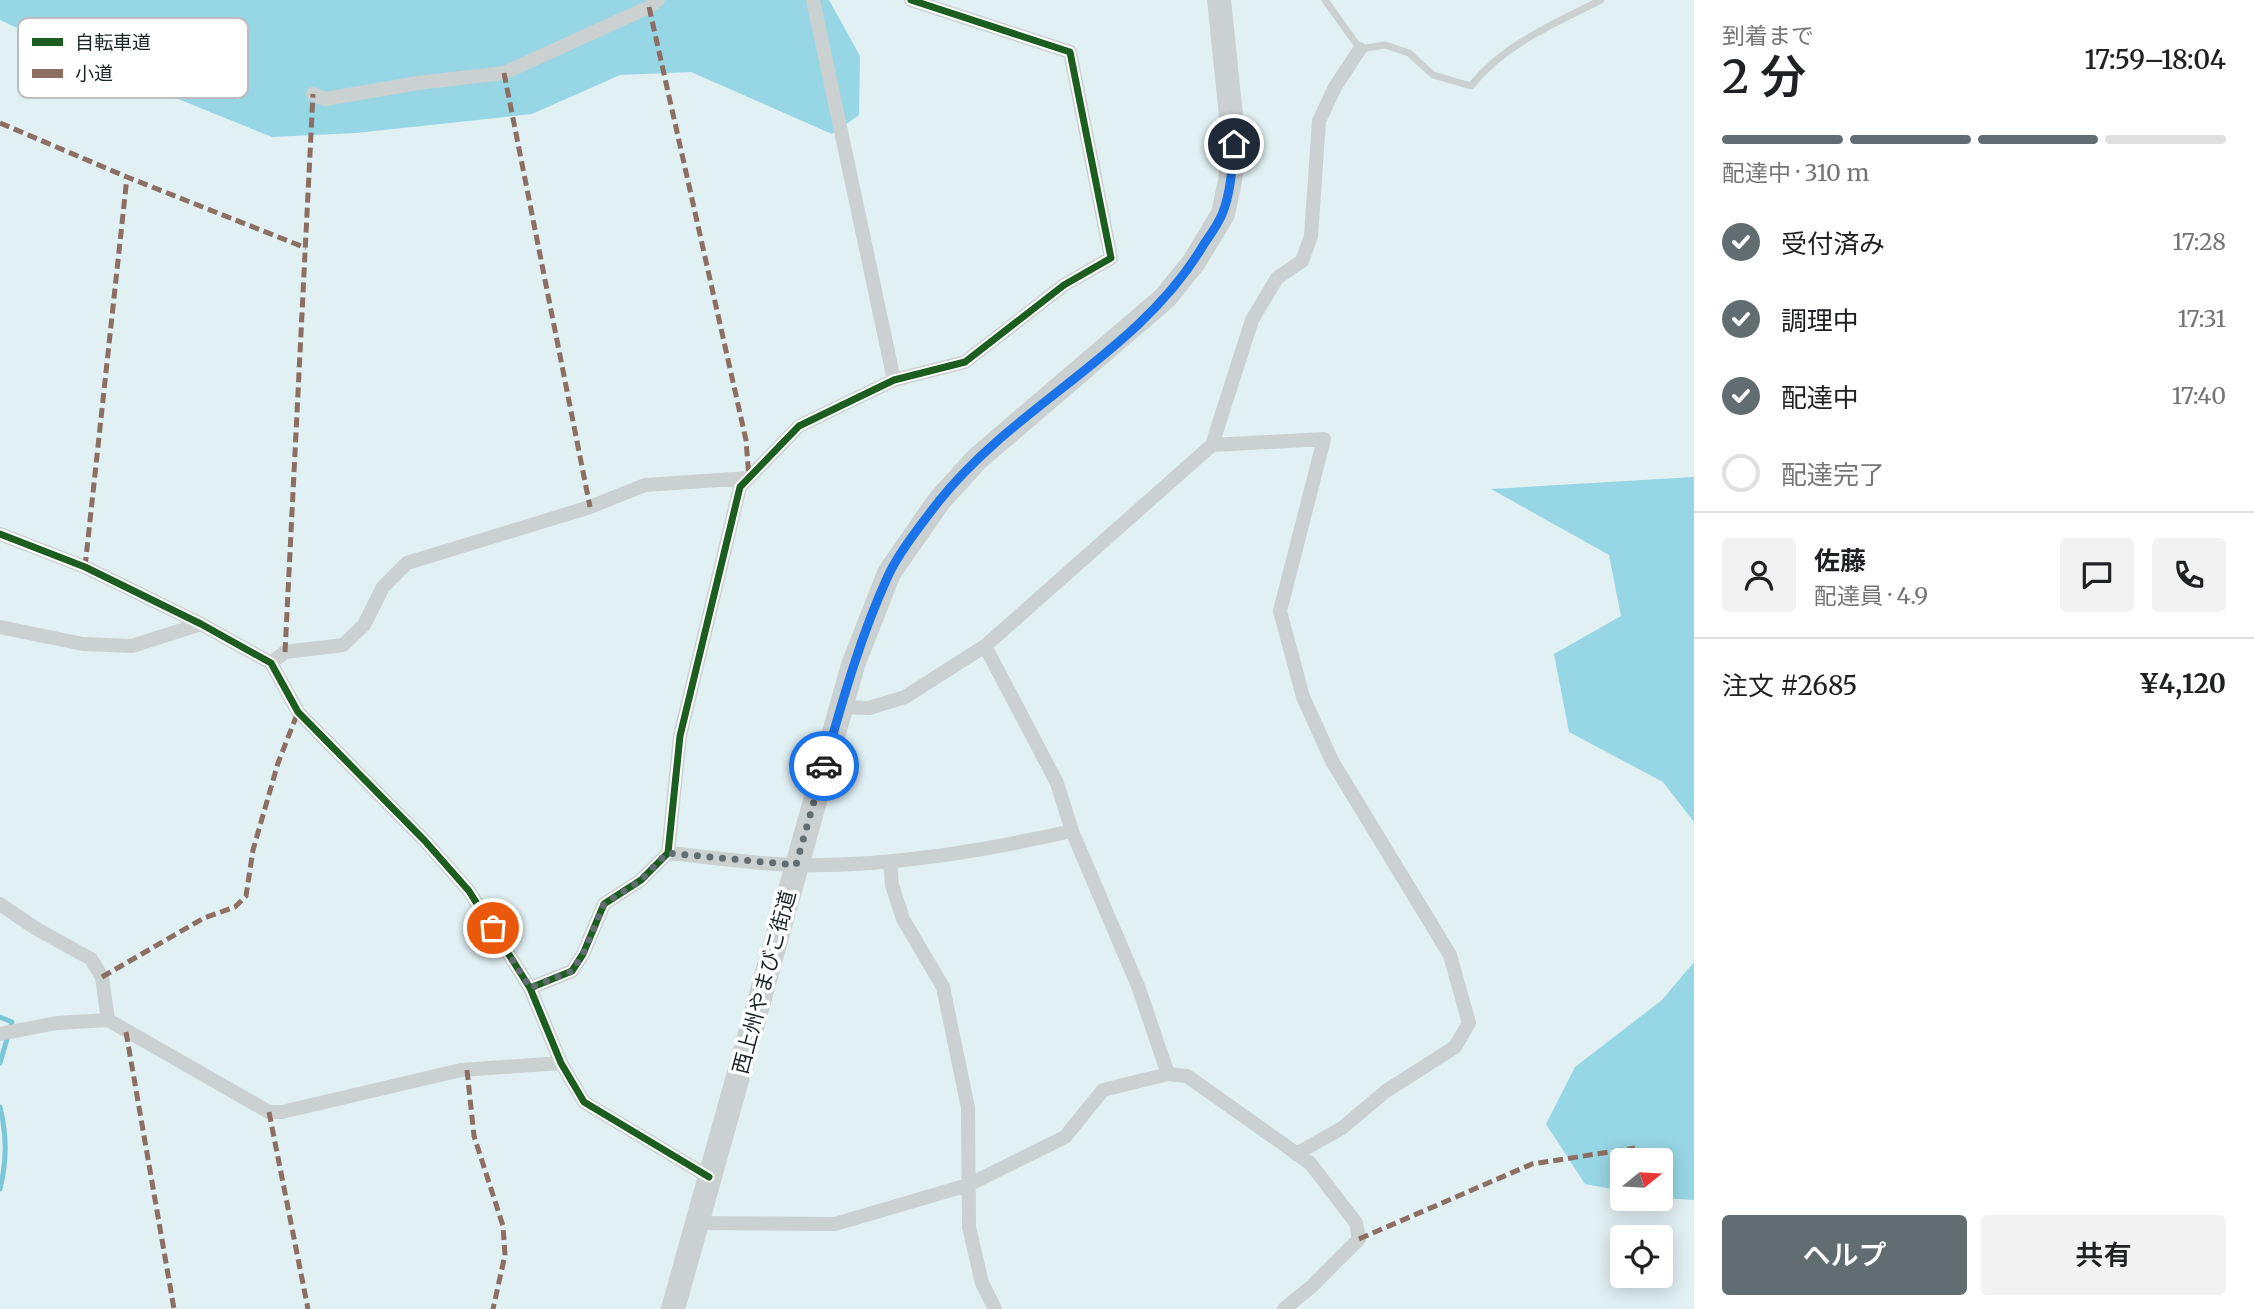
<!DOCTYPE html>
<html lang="ja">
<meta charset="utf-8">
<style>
:root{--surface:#fff;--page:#f2f2f2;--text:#202124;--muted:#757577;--line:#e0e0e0;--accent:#616d70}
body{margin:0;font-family:Merriweather,"Noto Sans JP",serif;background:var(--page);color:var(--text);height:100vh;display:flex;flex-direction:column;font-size:26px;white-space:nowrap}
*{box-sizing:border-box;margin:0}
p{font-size:23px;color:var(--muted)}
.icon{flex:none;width:38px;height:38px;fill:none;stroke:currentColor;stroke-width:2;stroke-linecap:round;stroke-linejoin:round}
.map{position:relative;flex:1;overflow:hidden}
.details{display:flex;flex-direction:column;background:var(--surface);width:560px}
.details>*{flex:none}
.needle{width:46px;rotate:72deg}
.tools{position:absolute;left:1610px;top:1148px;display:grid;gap:14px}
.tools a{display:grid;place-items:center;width:63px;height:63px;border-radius:7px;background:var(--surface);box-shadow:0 4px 18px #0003;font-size:35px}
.pin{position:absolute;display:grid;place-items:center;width:60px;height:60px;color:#fff;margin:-30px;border:4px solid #fff;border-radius:50%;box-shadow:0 2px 7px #0007}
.courier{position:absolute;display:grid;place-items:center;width:70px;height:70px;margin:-35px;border:5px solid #1a73e8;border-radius:50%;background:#fff;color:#222;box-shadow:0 2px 9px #0007}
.headline em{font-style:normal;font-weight:600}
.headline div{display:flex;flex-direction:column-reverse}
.headline{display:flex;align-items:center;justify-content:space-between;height:119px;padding:0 28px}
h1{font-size:46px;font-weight:600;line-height:52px}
.bar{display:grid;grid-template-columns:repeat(4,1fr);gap:10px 7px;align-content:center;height:84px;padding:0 28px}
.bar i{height:9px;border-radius:5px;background:var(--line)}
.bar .current{background:var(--accent)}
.bar p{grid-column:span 4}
.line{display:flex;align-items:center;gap:18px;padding:0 28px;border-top:2px solid var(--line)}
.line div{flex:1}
.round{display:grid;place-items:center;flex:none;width:74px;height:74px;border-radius:7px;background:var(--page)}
ol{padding:0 28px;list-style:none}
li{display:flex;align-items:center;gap:21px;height:77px}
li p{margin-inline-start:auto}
li .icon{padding:7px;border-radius:50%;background:var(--accent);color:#fff;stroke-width:4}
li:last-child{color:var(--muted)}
li i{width:38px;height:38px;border:4px solid var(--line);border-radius:50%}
.cta{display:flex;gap:14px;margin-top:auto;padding:14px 28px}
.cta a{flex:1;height:80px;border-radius:7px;background:var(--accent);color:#fff;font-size:28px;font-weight:600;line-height:80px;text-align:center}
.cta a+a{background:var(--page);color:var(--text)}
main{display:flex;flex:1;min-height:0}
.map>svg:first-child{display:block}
.forest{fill:#97d6e4}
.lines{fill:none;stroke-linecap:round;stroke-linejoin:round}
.stream{stroke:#7bc7d8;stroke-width:5}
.lane{stroke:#cbd0d0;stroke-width:7}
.street{stroke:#cbd0d0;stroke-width:14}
.highway{stroke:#cbd0d0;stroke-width:24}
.quiet{stroke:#8d6e63;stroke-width:5;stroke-dasharray:10 5;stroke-linecap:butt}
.cycleway-casing{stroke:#fff;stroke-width:11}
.cycleway{stroke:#1b5e20;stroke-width:7}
.done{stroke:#616d70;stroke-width:7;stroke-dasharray:0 12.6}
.route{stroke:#1a73e8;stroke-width:9}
.labels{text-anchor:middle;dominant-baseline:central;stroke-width:7;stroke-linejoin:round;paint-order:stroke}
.street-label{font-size:21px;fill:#1c2629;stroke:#fff}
.key{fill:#fff;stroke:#bbbebf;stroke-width:2}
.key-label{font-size:19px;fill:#1c2629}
</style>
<main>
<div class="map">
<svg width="1694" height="1309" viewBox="0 0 1694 1309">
<rect width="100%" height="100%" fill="#e1f0f3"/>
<path class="forest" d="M0 0H829L860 56 859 115 832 134 691 72 620 75 532 114 356 133 272 137 114 73 0 20Z
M1694 477V822L1663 782 1569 732 1554 654 1621 616 1609 555 1491 489Z
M1694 962V1200L1661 1198V1160H1622V1191L1585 1184 1546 1124 1575 1067 1662 1000Z"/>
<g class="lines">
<path class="stream" d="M0 1017 12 1022 0 1063
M0 1107C7 1136 7 1160 0 1189"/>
<path class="lane" d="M1325 0 1360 49 1385 45 1409 53 1433 75 1471 86C1503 45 1555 23 1601 0"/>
<path class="street" d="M813 0 894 380
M313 94 325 99 418 83 504 73 649 7 658 0
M1212 445 1324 439 1280 611 1303 697 1332 761 1450 955 1469 1023 1455 1047 1386 1091 1342 1128 1296 1154
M0 534 85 567 201 624 271 663 298 712 425 841 469 891 530 988 561 1063 584 1102 709 1177
M0 627 83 644 132 646 201 624
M985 646 1057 783 1072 831 1138 986 1168 1074
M271 663 285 652 343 645 364 625 383 587 407 563 590 507 645 485 749 478
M841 707 869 708 905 697 985 646 1212 445 1252 320 1277 278 1302 261 1311 236 1319 121 1335 87 1360 49
M668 853C710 857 753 864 796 865 889 867 982 851 1072 831
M890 861 892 885 903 919 943 987 968 1108 969 1227 982 1283 995 1309
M0 904 35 928 91 959 102 977 108 1020
M530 988 572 971 583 954 604 904 641 880 668 853 680 736 740 487 799 426 894 380 965 362 1064 285 1111 258 1070 52 911 0
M0 1034 57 1023 108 1020 269 1112H282L461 1070 561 1063
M696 1223 835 1224 968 1185 1065 1137 1103 1090 1168 1074 1187 1076 1310 1163 1356 1223 1359 1239 1311 1287 1284 1309"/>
<path class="highway" d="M673 1309 853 665 889 573 939 501 977 459 1165 298 1194 262 1223 214 1230 181 1234 144 1219 0"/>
<path class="quiet" d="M649 7 746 440 749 478
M504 73 590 507
M0 123 127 177 306 248
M85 567 127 177
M285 652 313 94
M102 977 204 918 235 907 246 896 253 850 278 763 298 712
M126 1032 174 1309
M467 1070 474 1136 503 1226 505 1255 493 1309
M269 1112 308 1309
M1359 1239 1532 1164 1635 1148"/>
<g class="cycleway-casing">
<path id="cycleway" d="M0 534 85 567 201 624 271 663 298 712 425 841 469 891 530 988 561 1063 584 1102 709 1177
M530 988 572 971 583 954 604 904 641 880 668 853 680 736 740 487 799 426 894 380 965 362 1064 285 1111 258 1070 52 911 0"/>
</g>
<use href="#cycleway" class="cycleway"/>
</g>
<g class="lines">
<path class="done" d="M493 928 530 988 572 971 583 954 604 904 641 880 667 853 796 865 824 766"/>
<path class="route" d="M824 766C842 702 860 637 888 576 899 552 923 522 939 501 1015 405 1141 352 1204 244 1211 234 1219 223 1223 212 1231 191 1232 167 1234 144"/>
</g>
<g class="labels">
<g class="street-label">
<text transform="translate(764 982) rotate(-75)">西上州やまびこ街道</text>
</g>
</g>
<rect x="18" y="18" width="230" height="80" rx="10" class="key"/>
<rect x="32" y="38" width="31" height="8" fill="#1b5e20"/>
<rect x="32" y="69" width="31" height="9" fill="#8d6e63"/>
<g class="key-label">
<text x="75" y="49">自転車道</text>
<text x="75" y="80">小道</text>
</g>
</svg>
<div class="tools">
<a><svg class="needle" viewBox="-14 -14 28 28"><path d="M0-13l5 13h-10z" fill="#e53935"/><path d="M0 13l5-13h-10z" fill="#757577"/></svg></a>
<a><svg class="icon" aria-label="locate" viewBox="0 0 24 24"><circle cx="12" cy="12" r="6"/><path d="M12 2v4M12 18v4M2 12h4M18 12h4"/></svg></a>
</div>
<div class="pin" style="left:493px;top:928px;background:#ea580c"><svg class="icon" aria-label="bag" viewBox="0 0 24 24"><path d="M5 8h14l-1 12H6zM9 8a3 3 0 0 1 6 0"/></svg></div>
<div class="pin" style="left:1234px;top:144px;background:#1f2937"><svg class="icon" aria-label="home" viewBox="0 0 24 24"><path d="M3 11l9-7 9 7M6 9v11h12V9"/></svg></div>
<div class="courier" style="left:824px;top:766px"><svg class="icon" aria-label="car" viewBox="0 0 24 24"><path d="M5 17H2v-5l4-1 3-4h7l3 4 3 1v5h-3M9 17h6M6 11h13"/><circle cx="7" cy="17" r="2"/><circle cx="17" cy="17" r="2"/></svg></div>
</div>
<section class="details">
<div class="headline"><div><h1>2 分</h1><p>到着まで</p></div><em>17:59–18:04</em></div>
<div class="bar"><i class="current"></i><i class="current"></i><i class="current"></i><i></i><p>配達中 · 310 m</p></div>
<ol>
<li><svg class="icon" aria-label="check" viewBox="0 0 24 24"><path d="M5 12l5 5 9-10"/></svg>受付済み<p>17:28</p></li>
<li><svg class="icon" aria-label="check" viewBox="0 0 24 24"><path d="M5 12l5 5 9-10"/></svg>調理中<p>17:31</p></li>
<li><svg class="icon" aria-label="check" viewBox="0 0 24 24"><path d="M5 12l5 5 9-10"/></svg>配達中<p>17:40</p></li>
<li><i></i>配達完了</li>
</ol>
<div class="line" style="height:126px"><a class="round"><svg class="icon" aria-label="person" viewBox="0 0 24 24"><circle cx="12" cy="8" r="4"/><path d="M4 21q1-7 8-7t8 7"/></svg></a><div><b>佐藤</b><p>配達員 · 4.9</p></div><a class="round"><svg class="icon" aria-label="chat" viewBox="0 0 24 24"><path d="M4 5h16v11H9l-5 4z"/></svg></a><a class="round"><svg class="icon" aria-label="phone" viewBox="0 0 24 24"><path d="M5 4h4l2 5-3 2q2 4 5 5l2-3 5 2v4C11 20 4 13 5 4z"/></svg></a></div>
<div class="line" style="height:91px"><div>注文 #2685</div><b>¥4,120</b></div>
<div class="cta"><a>ヘルプ</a><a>共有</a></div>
</section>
</main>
